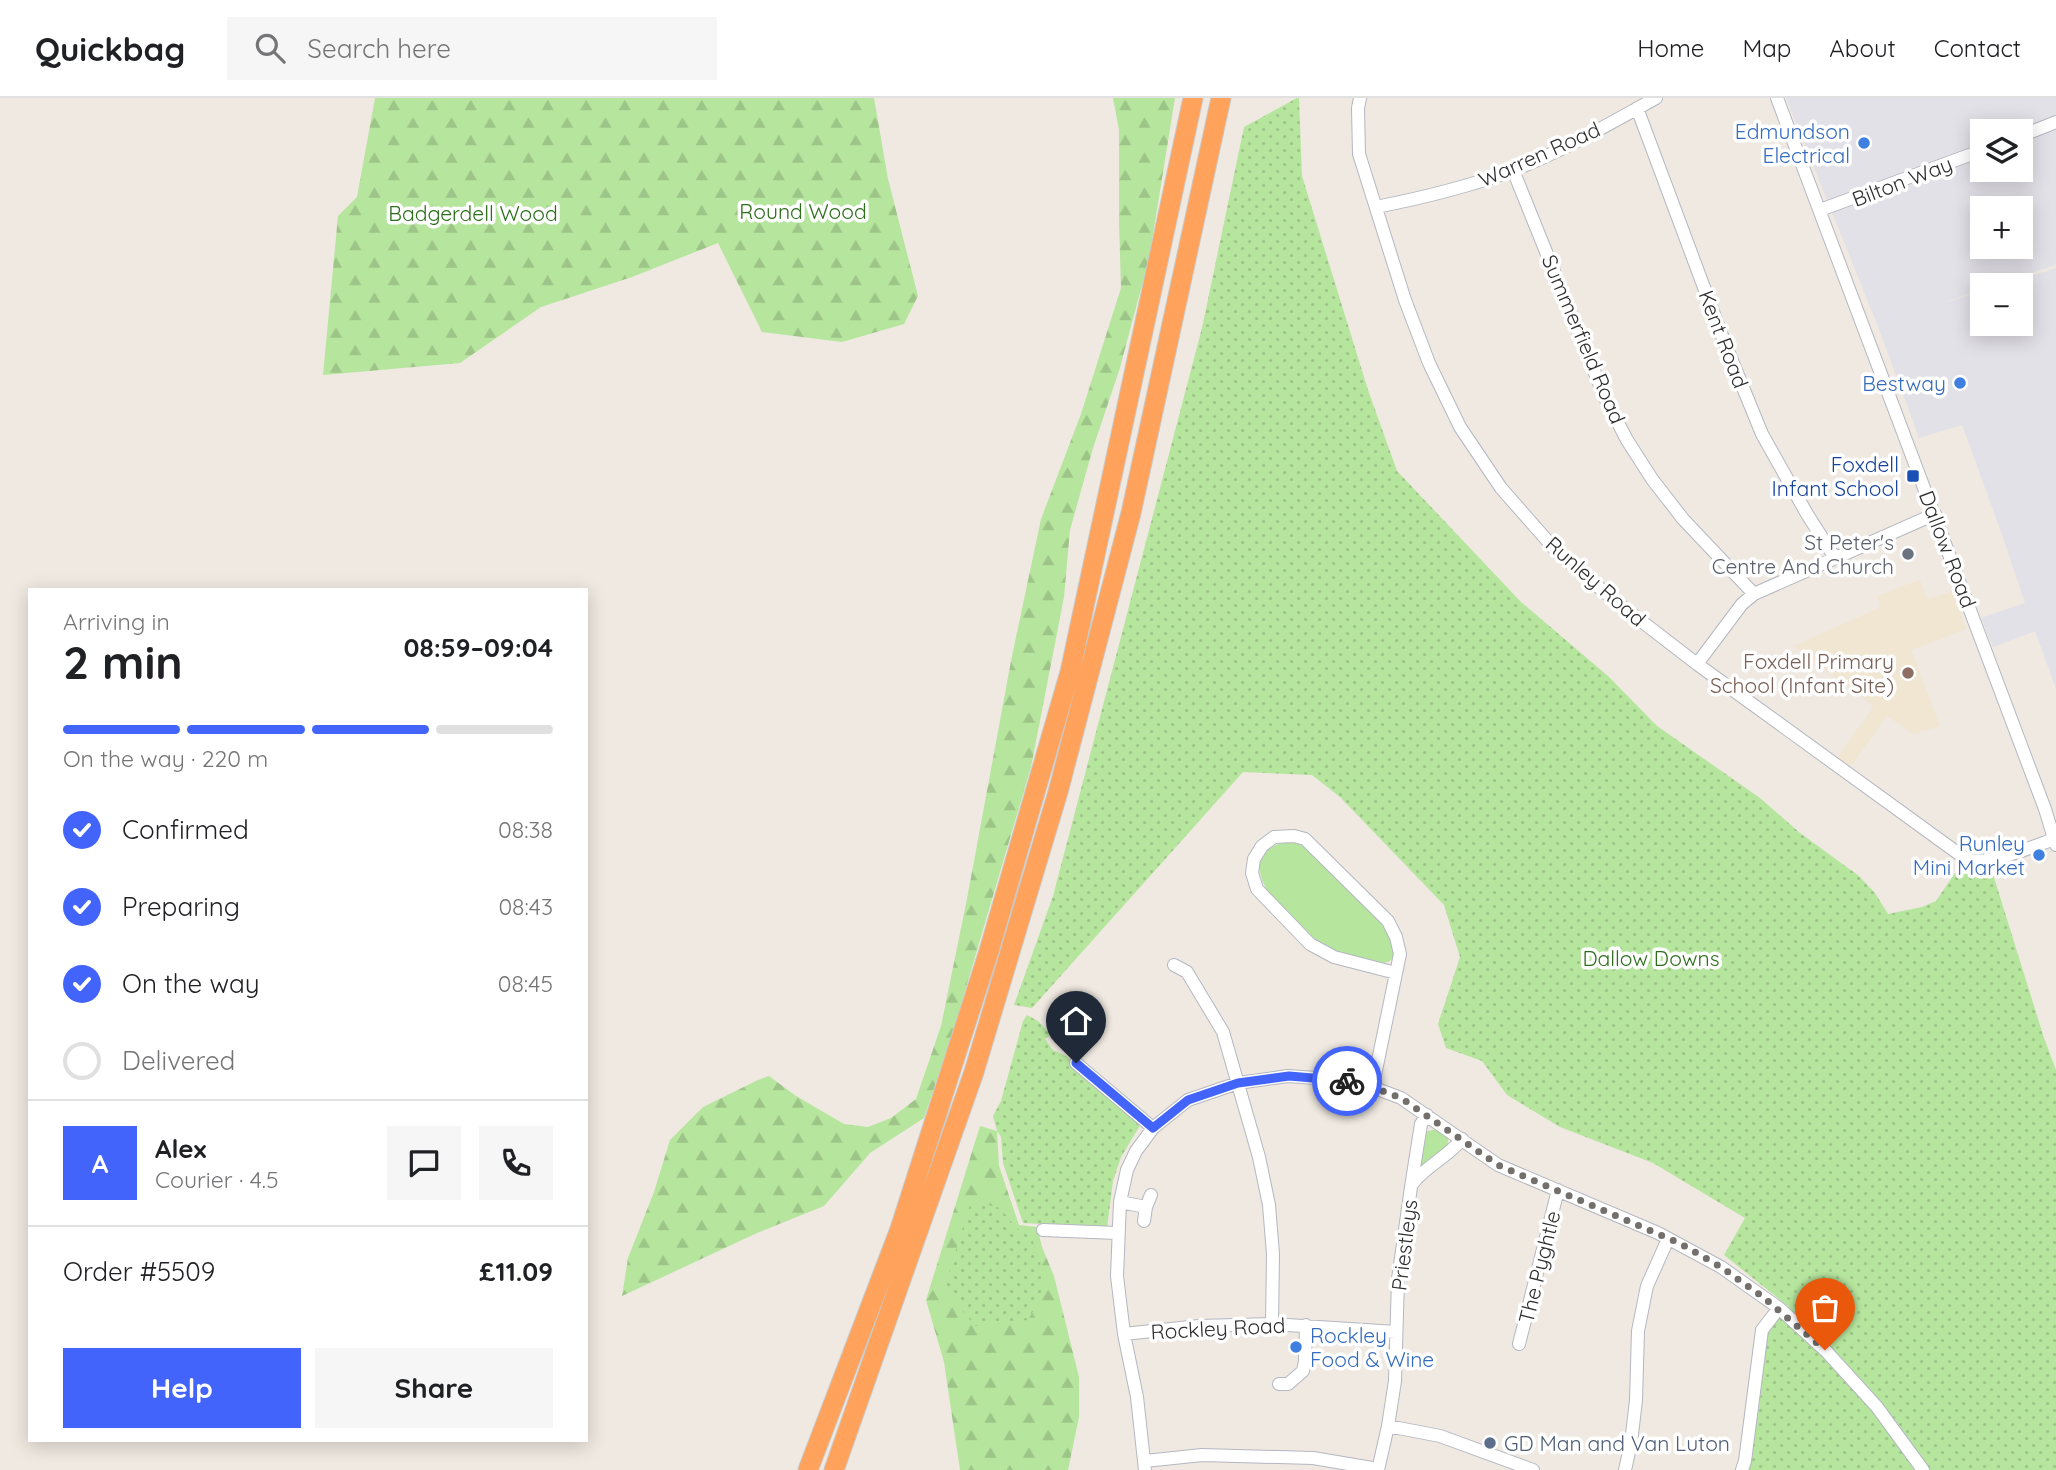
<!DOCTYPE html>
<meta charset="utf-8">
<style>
:root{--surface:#fff;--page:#f6f6f6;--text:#202124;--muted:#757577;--line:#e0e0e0;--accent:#4264fb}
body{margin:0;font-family:Quicksand,sans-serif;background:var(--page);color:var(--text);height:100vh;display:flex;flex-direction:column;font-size:26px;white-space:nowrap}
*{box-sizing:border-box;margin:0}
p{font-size:23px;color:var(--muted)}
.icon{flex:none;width:38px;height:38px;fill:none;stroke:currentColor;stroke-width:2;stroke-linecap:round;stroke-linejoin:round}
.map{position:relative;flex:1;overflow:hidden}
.drawer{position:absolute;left:28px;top:490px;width:560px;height:854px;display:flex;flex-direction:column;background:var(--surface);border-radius:0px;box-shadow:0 4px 18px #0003}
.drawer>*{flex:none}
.buttons{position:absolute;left:1970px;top:21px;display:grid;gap:14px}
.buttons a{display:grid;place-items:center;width:63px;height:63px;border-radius:0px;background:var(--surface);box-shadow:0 4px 18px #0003;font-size:35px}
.pin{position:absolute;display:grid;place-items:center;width:60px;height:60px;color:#fff;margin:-72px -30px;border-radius:50% 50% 50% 0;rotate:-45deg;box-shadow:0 0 7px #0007}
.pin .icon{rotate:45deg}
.courier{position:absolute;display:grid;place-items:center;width:70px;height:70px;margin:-35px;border:5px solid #4264fb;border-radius:50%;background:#fff;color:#222;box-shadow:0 2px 9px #0007}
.headline em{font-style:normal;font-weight:800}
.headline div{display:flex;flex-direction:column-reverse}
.headline{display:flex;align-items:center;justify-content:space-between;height:119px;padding:0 35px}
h1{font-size:46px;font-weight:800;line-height:52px}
.bar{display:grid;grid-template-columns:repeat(4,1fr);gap:10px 7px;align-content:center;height:84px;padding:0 35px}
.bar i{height:9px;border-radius:5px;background:var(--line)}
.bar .active{background:var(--accent)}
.bar p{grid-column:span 4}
.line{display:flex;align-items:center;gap:18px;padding:0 35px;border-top:2px solid var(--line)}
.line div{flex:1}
.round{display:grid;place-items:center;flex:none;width:74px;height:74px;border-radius:0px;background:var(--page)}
ol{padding:0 35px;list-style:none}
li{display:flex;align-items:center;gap:21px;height:77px}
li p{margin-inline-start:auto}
li .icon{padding:7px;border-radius:50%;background:var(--accent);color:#fff;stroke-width:4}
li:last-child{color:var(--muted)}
li i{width:38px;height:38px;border:4px solid var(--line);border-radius:50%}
.action{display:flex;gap:14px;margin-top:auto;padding:14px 35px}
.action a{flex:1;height:80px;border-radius:0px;background:var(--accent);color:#fff;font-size:28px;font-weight:800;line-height:80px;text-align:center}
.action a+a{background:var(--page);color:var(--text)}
header{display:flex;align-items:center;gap:42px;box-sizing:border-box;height:98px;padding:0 35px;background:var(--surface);border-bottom:2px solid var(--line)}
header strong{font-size:33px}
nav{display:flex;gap:38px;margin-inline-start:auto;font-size:24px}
.search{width:490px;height:63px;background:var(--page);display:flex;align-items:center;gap:18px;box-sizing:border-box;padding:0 24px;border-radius:0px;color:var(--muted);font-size:26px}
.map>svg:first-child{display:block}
.industrial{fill:#e3e1e8;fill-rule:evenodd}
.education{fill:#f0e6d1}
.grass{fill:#b6e59e}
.forest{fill:url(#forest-firs)}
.park{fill:url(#park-dots)}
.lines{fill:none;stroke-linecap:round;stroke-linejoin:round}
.minor-casing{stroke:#b4b7c1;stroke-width:14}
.highway-casing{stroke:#c9c9c9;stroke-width:21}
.minor{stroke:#fff;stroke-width:12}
.highway{stroke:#ffa35c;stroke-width:19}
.done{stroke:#726f6d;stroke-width:7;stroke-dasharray:0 12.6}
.route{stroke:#4264fb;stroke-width:9}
.shop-dot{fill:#3f7fe0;stroke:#fff;stroke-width:2.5}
.transit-dot{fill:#1a4fb4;stroke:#fff;stroke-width:2.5}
.worship-dot{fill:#6b7280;stroke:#fff;stroke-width:2.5}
.education-dot{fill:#8d6e63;stroke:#fff;stroke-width:2.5}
.service-dot{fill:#5c6f8a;stroke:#fff;stroke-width:2.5}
.labels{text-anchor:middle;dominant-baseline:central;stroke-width:7;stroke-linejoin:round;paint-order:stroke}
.shop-label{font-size:21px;fill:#366cbe;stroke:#fff;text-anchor:end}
.street-label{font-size:21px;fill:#2e2e2e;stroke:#fff}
.park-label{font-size:21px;fill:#2c6e1b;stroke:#fff}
.transit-label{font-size:21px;fill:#164399;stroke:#fff;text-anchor:end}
.worship-label{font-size:21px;fill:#5b616d;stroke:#fff;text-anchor:end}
.education-label{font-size:21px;fill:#785e54;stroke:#fff;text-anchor:end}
.service-label{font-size:21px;fill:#4e5e75;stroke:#fff;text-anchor:start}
</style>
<header>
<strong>Quickbag</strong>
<div class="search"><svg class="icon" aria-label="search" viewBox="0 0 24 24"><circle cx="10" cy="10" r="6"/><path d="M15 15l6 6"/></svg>Search here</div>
<nav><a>Home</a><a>Map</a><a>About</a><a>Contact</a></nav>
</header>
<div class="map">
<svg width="2056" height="1372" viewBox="0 0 2056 1372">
<defs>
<pattern id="forest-firs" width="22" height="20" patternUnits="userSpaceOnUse" patternTransform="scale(1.75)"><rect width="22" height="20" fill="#b6e59e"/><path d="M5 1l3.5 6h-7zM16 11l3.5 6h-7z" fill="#9dc588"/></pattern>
<pattern id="park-dots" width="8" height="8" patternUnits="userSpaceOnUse" patternTransform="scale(1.75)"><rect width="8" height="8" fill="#b6e59e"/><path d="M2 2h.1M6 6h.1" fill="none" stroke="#9dc588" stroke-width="1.8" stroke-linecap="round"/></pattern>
</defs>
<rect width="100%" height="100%" fill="#efe9e1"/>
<path class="industrial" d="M1786 0H2056V167L1995 187H1983V191L1939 206 1983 193V226H2021V187H2002L2056 170V591L2035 533 1993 549 1981 520 2025 505 2000 431 1962 327 1919 340 1877 226ZM1983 33H2021V72H1983ZM1983 110H2021V149H1983Z"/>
<path class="education" d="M1920 482 1927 502 1952 493 1966 531 1911 552 1940 628 1913 636 1887 618 1850 669 1837 660 1874 608 1794 548 1881 509 1877 498Z"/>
<path class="grass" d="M1297 743 1378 817 1391 837 1395 859C1360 895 1211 777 1276 747 1283 744 1291 744 1297 743Z
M1437 1031 1448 1039V1049L1420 1069 1424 1034Z"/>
<path class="forest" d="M375 0H874L888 81 918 198 904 226 842 244 762 234 718 145 632 179 541 209 460 265 323 277 338 118 357 99Z
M1113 0H1175L1149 161 1119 273 1093 350 1070 432 1064 499 1031 669 952 937 924 1020 870 1055 824 1108 757 1135 622 1198 628 1160 654 1094 670 1042 703 1009 758 982 769 978 796 998 844 1026 868 1029 891 1020 916 1001 941 928 967 801 1011 563 1041 421 1081 316 1121 190 1119 124V32Z
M980 1028 997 1033 999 1068 1019 1127 1037 1129 1042 1149 1054 1178 1079 1279V1319L1068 1372H960L944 1264 926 1202Z"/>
<path class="park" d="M1297 0H1299L1302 78 1368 292 1397 373 1521 504 1608 578 1657 628 1760 700 1800 735 1859 778 1875 795 1888 816 1922 809 1936 803 1959 769 1991 770 2044 940 2056 972V1372H1748L1759 1309 1767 1238 1772 1227 1789 1209 1724 1157 1745 1120 1653 1065 1560 1029 1507 997 1482 963 1446 950 1438 926 1460 859 1444 807 1340 699 1312 677 1243 674 1032 910 1014 907 1053 798 1202 230 1244 29Z
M1027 917 1038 923 1051 937 1045 941 1053 952 1066 958 1141 1026 1121 1059 1113 1083 1107 1130 1023 1125 1003 1065 1001 1039 997 1033 993 1018 1001 1003 1023 923Z
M971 1103 1000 1110 1016 1130 1031 1139 1040 1160 1042 1188 1039 1203 1028 1222 975 1228 944 1191Z"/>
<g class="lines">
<g class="minor-casing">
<path id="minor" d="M1360 0 1358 10 1359 56 1405 202 1429 265 1460 329 1501 390 1559 456 1614 502 1697 566 1966 761C1988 768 2032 749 2054 741
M1777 0 2045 711 2056 747
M1637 10 1724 243 1762 336 1807 416 1835 460
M2021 38 2056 24
M1513 72 1605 300 1627 342 1652 381 1683 421 1754 496
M1376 109C1422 100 1467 89 1511 73 1561 54 1609 26 1656 0
M1820 112 1983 52
M1697 566 1742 506 1754 496 1935 416
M1174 867 1187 874 1223 934 1259 1059 1269 1107 1273 1156 1272 1226
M1076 965 1153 1030
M1372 989 1374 982 1400 856 1396 839 1388 823 1305 741 1294 738 1274 739 1262 748 1254 761 1252 775 1257 791 1310 846 1334 859 1396 875
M1413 1085C1427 1067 1448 1059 1462 1041
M1120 1104 1146 1109
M1144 1123 1146 1109 1151 1097
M1043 1132 1117 1135
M1124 1236 1199 1228 1272 1226 1396 1234
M1519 1246 1558 1092
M1279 1286H1288L1303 1273 1305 1263 1306 1227
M1388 1328 1440 1338 1533 1372
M1145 1363 1202 1357 1313 1360 1378 1371
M1145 1372 1137 1299 1124 1236 1117 1178 1120 1104 1127 1072 1136 1053 1153 1030 1188 1002 1238 985 1288 978 1344 982 1372 989 1401 1000 1498 1067 1658 1135 1721 1169 1779 1210 1826 1253 1877 1309 1923 1372
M1378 1372 1388 1328 1395 1283 1398 1181 1411 1089 1421 1026 1427 1017
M1625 1372 1631 1345 1636 1302 1638 1233 1647 1188 1668 1141
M1742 1372 1745 1363 1762 1232 1779 1210"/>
</g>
<g class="highway-casing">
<path id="highway" d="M808 1372 900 1131 989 853 1070 574 1193 0
M834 1372 974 974 1058 694 1131 415 1221 0"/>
</g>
<use href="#minor" class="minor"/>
<use href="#highway" class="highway"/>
</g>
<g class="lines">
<path class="done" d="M1347 983 1372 989 1401 1000 1498 1067 1679 1145 1721 1169 1763 1199 1825 1252"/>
<path class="route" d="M1076 965 1153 1030 1188 1002 1238 985 1289 978 1347 983"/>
</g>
<g class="shop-dot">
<circle cx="1864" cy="45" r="7"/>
<circle cx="1960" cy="285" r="7"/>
<circle cx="2039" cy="757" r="7"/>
<circle cx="1296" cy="1249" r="7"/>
</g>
<rect class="transit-dot" x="1906" y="371" width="14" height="14" rx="3.5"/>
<circle class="worship-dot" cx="1908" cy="456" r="7"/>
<circle class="education-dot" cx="1908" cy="575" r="7"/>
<circle class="service-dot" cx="1490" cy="1345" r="7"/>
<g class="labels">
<g class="shop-label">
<text x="1850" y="33">Edmundson<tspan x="1850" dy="24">Electrical</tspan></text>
<text x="1946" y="285">Bestway</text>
<text x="2025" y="745">Runley<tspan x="2025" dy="24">Mini Market</tspan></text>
<text x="1310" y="1237" text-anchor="start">Rockley<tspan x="1310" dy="24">Food &amp; Wine</tspan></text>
</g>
<g class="street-label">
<text transform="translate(1539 56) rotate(-24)">Warren Road</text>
<text transform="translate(1902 83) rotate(-21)">Bilton Way</text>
<text transform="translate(1584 241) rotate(67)">Summerfield Road</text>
<text transform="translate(1724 241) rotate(69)">Kent Road</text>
<text transform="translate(1948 451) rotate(69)">Dallow Road</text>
<text transform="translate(1596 483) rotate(41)">Runley Road</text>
<text transform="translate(1404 1147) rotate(-83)">Priestleys</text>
<text transform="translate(1539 1169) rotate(-76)">The Pyghtle</text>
<text transform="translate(1218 1230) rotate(-3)">Rockley Road</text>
</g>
<g class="park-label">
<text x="803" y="113">Round Wood</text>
<text x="473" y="115">Badgerdell Wood</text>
<text x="1651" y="860">Dallow Downs</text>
</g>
<g class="transit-label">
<text x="1899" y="366">Foxdell<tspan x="1899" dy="24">Infant School</tspan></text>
</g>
<g class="worship-label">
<text x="1894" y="444">St Peter's<tspan x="1894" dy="24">Centre And Church</tspan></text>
</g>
<g class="education-label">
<text x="1894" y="563">Foxdell Primary<tspan x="1894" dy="24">School (Infant Site)</tspan></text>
</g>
<g class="service-label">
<text x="1504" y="1345">GD Man and Van Luton</text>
</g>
</g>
</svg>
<div class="buttons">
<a><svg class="icon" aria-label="layers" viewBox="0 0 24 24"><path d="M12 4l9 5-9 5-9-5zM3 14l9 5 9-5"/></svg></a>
<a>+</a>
<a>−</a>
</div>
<div class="pin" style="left:1825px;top:1252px;background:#ea580c"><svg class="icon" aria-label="bag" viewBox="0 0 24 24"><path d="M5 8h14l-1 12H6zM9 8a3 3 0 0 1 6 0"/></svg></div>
<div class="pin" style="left:1076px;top:965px;background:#1f2937"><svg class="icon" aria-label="home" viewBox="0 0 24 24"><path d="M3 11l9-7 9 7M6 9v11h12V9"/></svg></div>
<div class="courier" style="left:1347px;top:983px"><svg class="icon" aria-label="bike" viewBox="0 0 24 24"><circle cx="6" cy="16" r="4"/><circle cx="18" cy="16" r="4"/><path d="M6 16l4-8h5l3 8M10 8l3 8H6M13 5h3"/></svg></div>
<section class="drawer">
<div class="headline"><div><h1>2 min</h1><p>Arriving in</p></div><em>08:59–09:04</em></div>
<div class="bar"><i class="active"></i><i class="active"></i><i class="active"></i><i></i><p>On the way · 220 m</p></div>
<ol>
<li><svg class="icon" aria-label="check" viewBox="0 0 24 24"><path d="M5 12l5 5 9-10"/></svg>Confirmed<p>08:38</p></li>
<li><svg class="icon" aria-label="check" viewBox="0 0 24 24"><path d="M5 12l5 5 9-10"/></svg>Preparing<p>08:43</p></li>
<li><svg class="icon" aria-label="check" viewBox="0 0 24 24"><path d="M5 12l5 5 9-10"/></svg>On the way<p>08:45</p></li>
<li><i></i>Delivered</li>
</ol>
<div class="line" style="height:126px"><b class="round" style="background:var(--accent);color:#fff">A</b><div><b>Alex</b><p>Courier · 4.5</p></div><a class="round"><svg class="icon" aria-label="chat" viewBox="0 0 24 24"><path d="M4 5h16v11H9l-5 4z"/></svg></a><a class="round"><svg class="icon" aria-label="phone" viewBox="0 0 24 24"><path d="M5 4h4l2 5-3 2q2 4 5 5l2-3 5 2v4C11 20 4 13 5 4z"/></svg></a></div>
<div class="line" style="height:91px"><div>Order #5509</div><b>£11.09</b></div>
<div class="action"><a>Help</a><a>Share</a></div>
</section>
</div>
